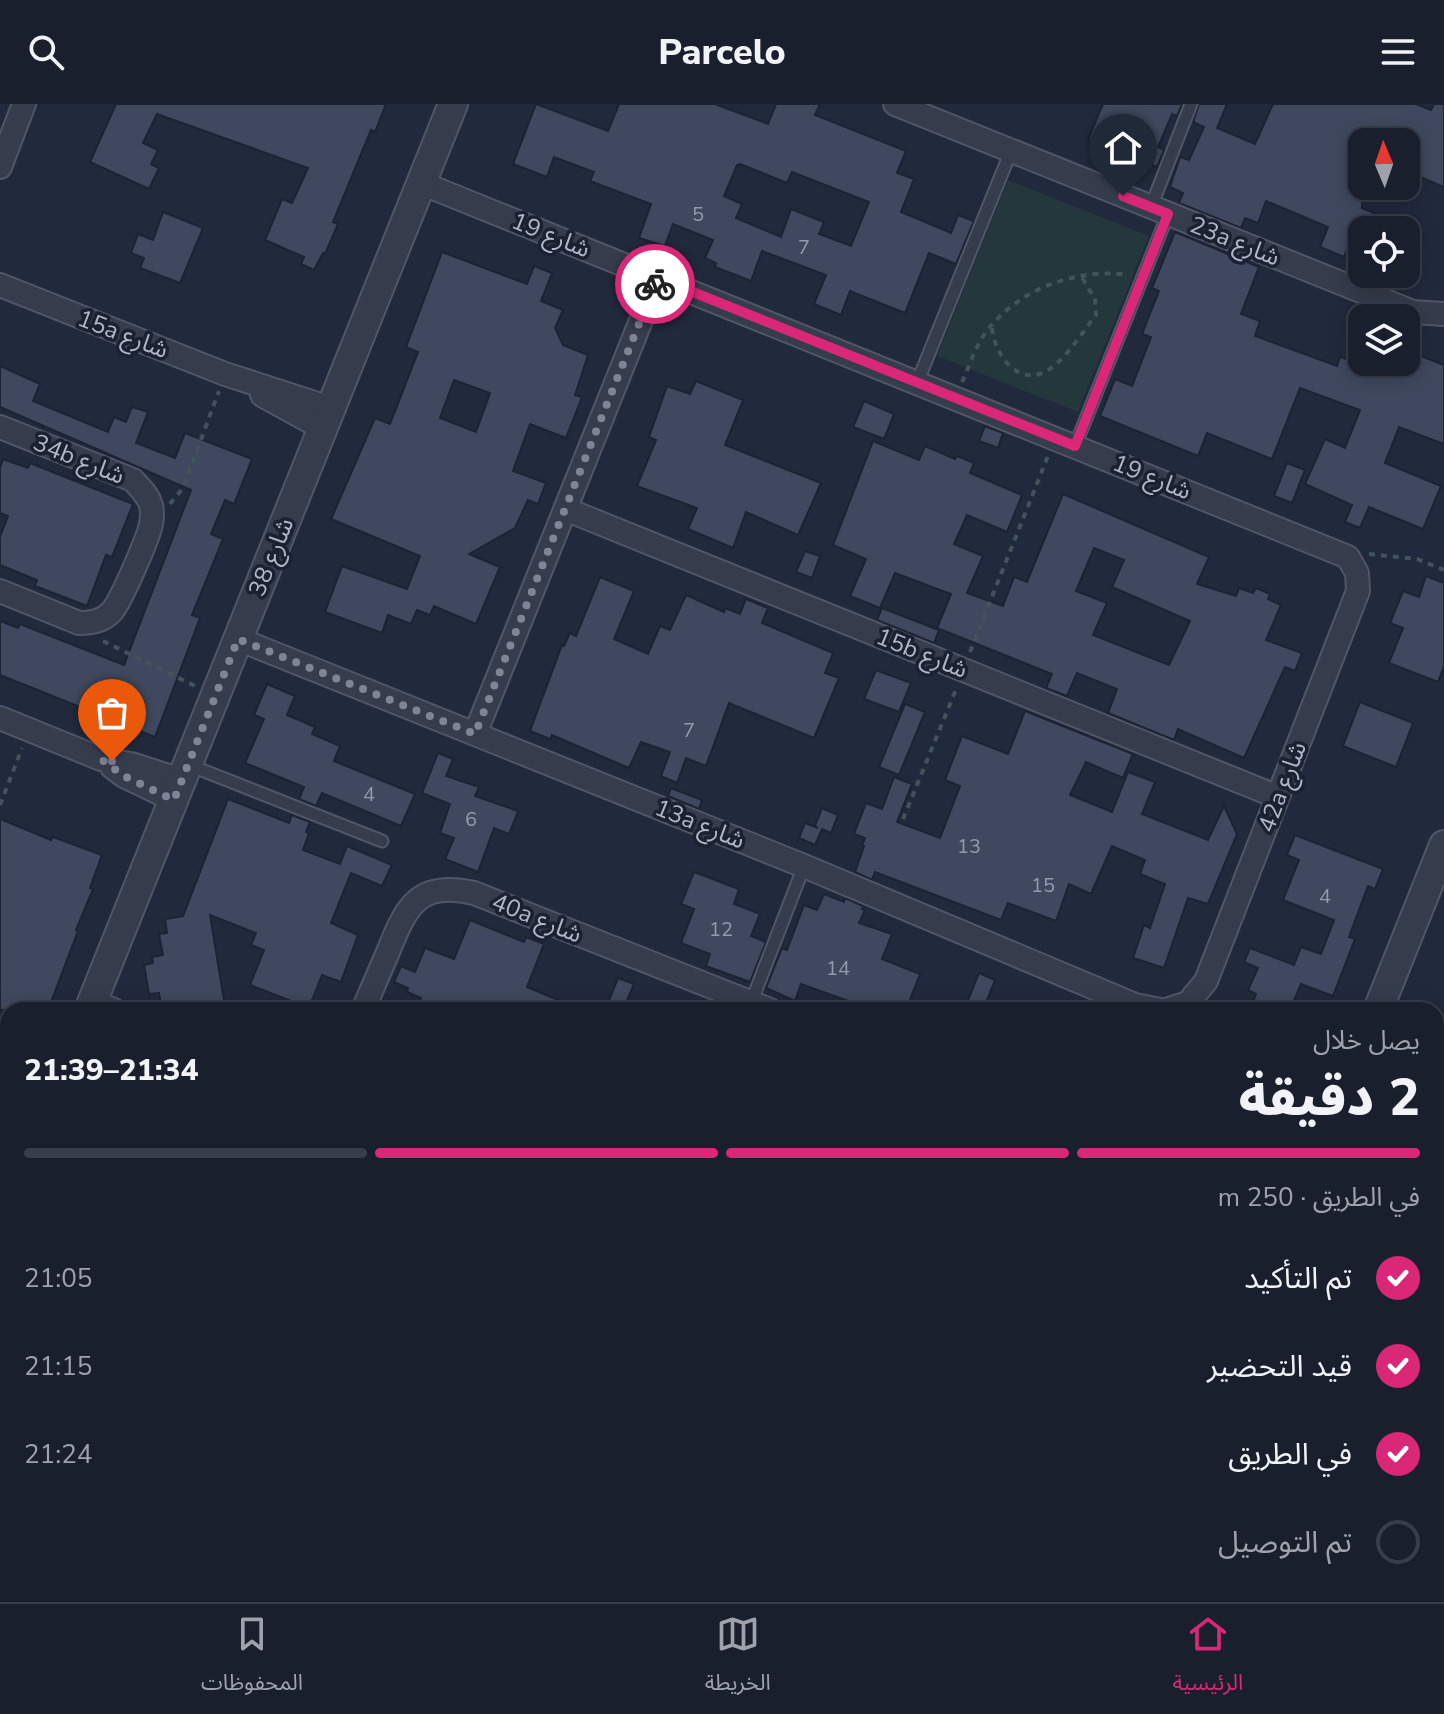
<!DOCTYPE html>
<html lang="ar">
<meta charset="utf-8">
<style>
:root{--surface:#191f2d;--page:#222735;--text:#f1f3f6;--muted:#9fa2aa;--line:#373d49;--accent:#db2777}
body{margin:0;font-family:"Nunito Sans","Noto Sans Arabic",sans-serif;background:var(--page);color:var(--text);direction:rtl;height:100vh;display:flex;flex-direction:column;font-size:30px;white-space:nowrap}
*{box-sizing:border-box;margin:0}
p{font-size:26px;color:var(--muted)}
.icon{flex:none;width:44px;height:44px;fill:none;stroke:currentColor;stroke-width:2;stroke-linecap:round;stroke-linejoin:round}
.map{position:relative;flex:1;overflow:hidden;direction:ltr}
.panel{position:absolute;left:0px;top:898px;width:1444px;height:600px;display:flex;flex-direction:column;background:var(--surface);border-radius:24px 24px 0 0;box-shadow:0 4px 20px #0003,0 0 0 2px var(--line);direction:rtl}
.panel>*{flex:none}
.needle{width:52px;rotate:358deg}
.buttons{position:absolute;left:1348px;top:24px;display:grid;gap:16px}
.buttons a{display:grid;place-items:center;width:72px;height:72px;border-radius:16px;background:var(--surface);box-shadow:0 4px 20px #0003,0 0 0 2px var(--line);font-size:40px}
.pin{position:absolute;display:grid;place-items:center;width:68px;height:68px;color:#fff;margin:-82px -34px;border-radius:50% 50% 50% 0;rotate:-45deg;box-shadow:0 0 8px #0007}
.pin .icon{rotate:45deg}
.courier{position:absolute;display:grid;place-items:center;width:80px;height:80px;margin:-40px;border:6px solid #db2777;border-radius:50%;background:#fff;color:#222;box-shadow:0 2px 10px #0007}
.headline em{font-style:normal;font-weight:800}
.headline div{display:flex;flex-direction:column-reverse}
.headline{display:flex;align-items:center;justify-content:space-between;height:136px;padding:0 24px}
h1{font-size:52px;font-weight:800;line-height:60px}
.bar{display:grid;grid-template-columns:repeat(4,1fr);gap:12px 8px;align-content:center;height:96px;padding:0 24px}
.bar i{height:10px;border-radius:6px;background:var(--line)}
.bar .on{background:var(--accent)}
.bar p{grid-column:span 4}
ol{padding:0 24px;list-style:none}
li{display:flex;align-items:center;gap:24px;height:88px}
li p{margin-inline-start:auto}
li .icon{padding:8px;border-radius:50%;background:var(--accent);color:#fff;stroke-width:4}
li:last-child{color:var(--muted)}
li i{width:44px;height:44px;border:4px solid var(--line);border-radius:50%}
header{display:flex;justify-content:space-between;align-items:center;height:104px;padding:0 24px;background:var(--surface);font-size:36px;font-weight:800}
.menu{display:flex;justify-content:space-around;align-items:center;height:112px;border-top:2px solid var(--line);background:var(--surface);font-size:22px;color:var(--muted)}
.menu a{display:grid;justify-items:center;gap:4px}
.menu .on{color:var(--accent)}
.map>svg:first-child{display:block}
.green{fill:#23373d}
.building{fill:#3f485e;stroke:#1c2333;stroke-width:2;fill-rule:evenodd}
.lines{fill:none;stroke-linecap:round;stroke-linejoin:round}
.service-casing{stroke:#505667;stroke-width:15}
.minor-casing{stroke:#505667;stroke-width:26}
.tertiary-casing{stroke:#505667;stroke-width:32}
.path{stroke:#41545a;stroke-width:4;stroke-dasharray:6 6;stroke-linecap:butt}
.service{stroke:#353c4c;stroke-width:11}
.minor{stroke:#353c4c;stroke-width:22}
.tertiary{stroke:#353c4c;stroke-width:28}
.done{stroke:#7e8597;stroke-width:8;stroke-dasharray:0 14.4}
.route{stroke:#db2777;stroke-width:10}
.labels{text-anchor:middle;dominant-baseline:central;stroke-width:7;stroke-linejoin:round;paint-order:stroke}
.number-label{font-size:20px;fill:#949aae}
.street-label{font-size:24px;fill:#b0b6c8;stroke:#1a2131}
</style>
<header><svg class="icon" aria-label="menu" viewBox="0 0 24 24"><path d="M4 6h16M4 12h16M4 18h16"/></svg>Parcelo<svg class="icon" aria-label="search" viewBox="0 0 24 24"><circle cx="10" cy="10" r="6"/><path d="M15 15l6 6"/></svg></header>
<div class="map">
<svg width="1444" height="1498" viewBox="0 0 1444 1498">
<rect width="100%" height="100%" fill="#21293c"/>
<path class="green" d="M1008 76 1149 132 1078 308 937 252Z"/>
<path class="building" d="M116 0H386L375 28 371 26 333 118 338 120 325 150 323 149 314 166 301 160 304 153 265 136 282 95 292 99 308 64 157 10 143 39 158 46 151 60 159 64 149 85 90 58Z
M536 0 608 27 619 0H715L768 20 776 0H820L815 11 906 47 897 69 914 75 901 108 951 129 958 111 974 117 956 160 929 149 905 209 850 187 841 211 814 200 826 171 762 147 751 177 715 163 716 159 705 154 713 136 673 120 665 142 639 134 651 100 590 77 594 68 554 53 547 73 513 60ZM740 60 787 79 792 68 869 98 851 142 819 130 824 118 791 105 781 133 736 114 742 100 724 92 737 61Z
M1103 0H1182L1177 12 1172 10 1158 43 1164 46 1157 63 1088 35Z
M1199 0H1227L1217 24 1255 40 1273 0H1416L1431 6 1434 0H1444V83L1406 67 1418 38H1362V104L1424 130 1406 172V126H1362V141L1351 137 1344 153 1320 143 1328 123 1266 97 1258 119 1245 114 1241 124 1179 99 1183 89 1170 83 1180 53 1189 56 1204 23 1193 18Z
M163 108 203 124 180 179 140 164 144 154 131 149 138 130 153 136Z
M1175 128 1259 163 1241 210 1260 217 1255 232 1337 262 1340 253 1356 258H1406V246L1444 261V340L1399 323 1385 359 1441 382 1423 425 1369 403 1360 424 1345 418 1352 401 1305 380 1325 335 1345 344 1360 306 1300 284 1272 355 1207 329 1198 352 1100 312 1115 275 1132 282 1151 233 1142 230 1159 187 1152 184Z
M442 148 527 180 534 162 552 169 541 197 563 206 555 224 563 241 588 251 575 291 582 293 566 334 530 320 513 367 546 379 538 400 528 396 515 424 469 450 500 463 476 520 434 502 430 511 417 506 411 520 388 511 382 529 325 508 342 462 407 485 420 452 331 415 375 314 390 320 418 248 406 243ZM454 276 490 289 476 328 440 314Z
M0 262 40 280 33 297 108 328 114 313 126 318 132 303 148 308 136 339 175 354 185 329 252 355 234 400 225 396 211 430 223 435 192 511 200 514 155 633 0 571V517L18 524 20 520 124 561 191 386 0 303Z
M696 277 743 296 725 341 821 379 798 431 746 408 733 444 688 425 697 404 637 382 656 336 649 333 667 282 690 290Z
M864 297 894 310 884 335 853 323Z
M985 322 1003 329 998 344 979 337Z
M873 337 919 356 925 342 955 355 957 352 974 359 970 369 1022 391 1007 428 967 411 954 440 983 452 967 489 1003 502 1014 473 1027 478 1063 390 1209 453 1197 480 1236 492 1239 484 1253 489 1256 484 1270 490 1268 495 1281 501 1266 536 1302 549 1295 567 1285 563 1244 654 1178 625 1174 636 1108 609 1117 585 1077 569 1067 592 1046 584 1052 570 937 524 951 490 895 469 880 504 850 492 866 455 833 441ZM1094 444 1124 456 1112 483 1190 517 1169 561 1093 531 1107 499 1076 487Z
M3 355 28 364 30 359 133 400 112 453 106 451 87 502 35 482 37 476 0 461V433L8 412 0 409V364Z
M1287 359 1305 366 1292 399 1274 392Z
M805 447 820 452 812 474 796 468Z
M1426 472 1444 479V562L1438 578 1389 559 1403 524 1390 519 1403 487 1419 493Z
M600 473 634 487 614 535 648 550 660 522 670 526 686 491 724 508 725 504 740 510 746 495 768 504 762 519 833 549 825 569 839 574 814 634 729 599 706 662 686 654 677 679 661 672 670 648 641 638 629 664 552 631 550 635 530 627 562 541 564 542 570 529 576 532Z
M882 504 939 526 934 539 877 516Z
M876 566 911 579 899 608 864 595Z
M267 580 295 592 287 611 315 623 312 630 340 642 334 657 415 690 401 722 322 689 316 702 299 695 304 683 245 659 264 615 254 611Z
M1360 598 1413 619 1396 663 1343 642Z
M905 600 925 608 899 671 879 663Z
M1025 607 1133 650 1123 674 1086 658 1070 691 1112 708 1128 668 1155 678 1142 710 1208 736 1224 702 1237 730 1208 800 1188 794 1164 864 1133 854 1144 821 1150 824 1165 780 1140 770 1145 756 1112 742 1091 790 1069 780 1056 817 1008 799 1001 816 875 768 872 776 855 768 864 742 862 741 865 734 854 730 866 699 882 705 894 673 912 680 897 718 940 734 960 682 945 676 962 632 1008 650Z
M438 649 453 655 446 672 479 683 475 692 518 707 509 730 494 724 478 768 445 755 454 734 440 729 450 700 422 689Z
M671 684 702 696 699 705 668 692Z
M228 695 289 719 292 711 310 718 306 728 309 729 303 746 340 760 347 742 392 761 382 782 351 769 331 819 358 831 341 878 322 871 309 904 250 881 264 846 251 841 256 829 210 811 225 902 186 906 185 897 161 901 159 889 149 890 144 861 153 859 152 853 163 851 159 830 167 829 165 815 183 812Z
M822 704 838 711 831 729 822 725 815 741 799 734 805 719 818 724 815 722Z
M0 715 51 736 53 733 102 751 90 784 93 785 76 826 78 827 48 906H0Z
M1295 731 1383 765 1375 785 1368 782 1349 833 1355 835 1333 892 1301 880 1290 906H1250L1256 890 1248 886 1258 864 1244 858 1250 844 1294 861 1301 843 1321 850 1334 816 1283 796 1299 756 1287 751Z
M694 768 739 785 734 800 760 810 751 832 766 838 750 878 706 862 710 850 681 839 694 805 681 800Z
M824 790 844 798 845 794 863 802 862 805 865 806 859 819 892 830 882 855 920 870 906 906H851L854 899 801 880 795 897 766 884 782 844 787 846 804 801 817 806Z
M470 816 524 838 526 833 544 840 527 883 582 906H416L421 894 407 888 408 884 394 878 401 862 415 868 425 844 454 855Z
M979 869 995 876 983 906H964Z
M618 874 634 880 623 906H605Z"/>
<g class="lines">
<g class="service-casing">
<path id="service" d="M1151 103 1191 0
M917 279 1011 47
M1075 342 1168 110
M189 661 382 737
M751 899 804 762"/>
</g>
<g class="minor-casing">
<path id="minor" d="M895 0 1413 208 1444 210
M0 63 24 0
M421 79 1348 453 1357 469 1358 487 1206 877 1188 899 1166 906
M0 181 225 270 330 304
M262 291 322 324
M0 323 133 376C140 384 148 391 151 401 152 406 152 415 151 420 148 435 122 494 113 506 104 517 92 519 79 519L0 487
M565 405 1278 693
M238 535 804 762 1135 901 1161 906
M0 614 101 655 131 660 181 676
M475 630 658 174
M112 663 124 672 174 696
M92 897 114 906
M363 906C371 887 380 867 388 848 406 803 418 776 474 789L770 906
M1436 1013 1444 1017
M0 1050 8 1053
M1436 1440 1444 1443"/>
</g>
<g class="tertiary-casing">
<path id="tertiary" d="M89 906 453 0
M1378 906 1444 741
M0 1124 8 1105
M0 1240 8 1243
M0 1277 8 1280
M526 1490 545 1498
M608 1490 627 1498
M1139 1498 1143 1490"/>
</g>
<path class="path" d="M992 224C994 238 999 252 1011 263 1046 293 1077 234 1096 211L1095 195 1081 172
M962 278C968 265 973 250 980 237 1009 189 1073 163 1128 171
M170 400 183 384 219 287
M1369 450 1417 455 1444 466
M103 537 195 582
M970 548 1048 352
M0 701 22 644
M903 715 957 583
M1436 1141 1444 1145"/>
<use href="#service" class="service"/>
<use href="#minor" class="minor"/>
<use href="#tertiary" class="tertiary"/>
</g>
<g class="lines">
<path class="done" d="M112 657 101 655 124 672 174 696 238 535 475 630 655 180"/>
<path class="route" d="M655 180 658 174 1075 342 1168 110 1123 92"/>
</g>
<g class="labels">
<g class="number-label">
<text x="698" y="110">5</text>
<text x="804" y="143">7</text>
<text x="689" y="626">7</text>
<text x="369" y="690">4</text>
<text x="471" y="715">6</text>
<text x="969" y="742">13</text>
<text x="1043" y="781">15</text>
<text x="1325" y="792">4</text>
<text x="721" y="825">12</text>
<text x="838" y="864">14</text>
</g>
<g class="street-label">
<text transform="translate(551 131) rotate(22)">شارع 19</text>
<text transform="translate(1235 137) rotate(22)">23a شارع</text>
<text transform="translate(123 230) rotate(21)">15a شارع</text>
<text transform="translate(79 355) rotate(22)">34b شارع</text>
<text transform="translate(1152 373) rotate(22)">شارع 19</text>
<text transform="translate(271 453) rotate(-68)">شارع 38</text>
<text transform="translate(922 549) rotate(22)">15b شارع</text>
<text transform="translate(1282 683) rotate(-69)">42a شارع</text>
<text transform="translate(700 720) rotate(22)">13a شارع</text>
<text transform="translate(537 814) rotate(22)">40a شارع</text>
</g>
</g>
</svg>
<div class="buttons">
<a><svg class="needle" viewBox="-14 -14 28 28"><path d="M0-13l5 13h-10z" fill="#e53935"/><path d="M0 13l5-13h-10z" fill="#9fa2aa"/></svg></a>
<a><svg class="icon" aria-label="locate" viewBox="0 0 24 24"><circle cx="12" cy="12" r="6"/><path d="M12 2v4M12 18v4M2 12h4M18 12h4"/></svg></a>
<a><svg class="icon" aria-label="layers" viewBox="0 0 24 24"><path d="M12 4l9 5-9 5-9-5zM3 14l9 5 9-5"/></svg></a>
</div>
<div class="pin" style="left:112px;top:657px;background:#ea580c"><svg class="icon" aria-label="bag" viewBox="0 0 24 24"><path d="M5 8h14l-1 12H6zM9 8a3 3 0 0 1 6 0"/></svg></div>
<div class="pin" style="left:1123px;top:92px;background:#1f2937"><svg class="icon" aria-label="home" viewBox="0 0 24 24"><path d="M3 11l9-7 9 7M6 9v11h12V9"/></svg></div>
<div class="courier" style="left:655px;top:180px"><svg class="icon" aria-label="bike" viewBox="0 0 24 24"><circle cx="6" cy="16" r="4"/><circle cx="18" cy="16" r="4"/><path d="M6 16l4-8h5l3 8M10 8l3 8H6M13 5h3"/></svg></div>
<section class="panel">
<div class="headline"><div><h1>2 دقيقة</h1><p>يصل خلال</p></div><em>21:34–21:39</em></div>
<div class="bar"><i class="on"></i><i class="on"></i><i class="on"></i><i></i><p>في الطريق · 250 m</p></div>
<ol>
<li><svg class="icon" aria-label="check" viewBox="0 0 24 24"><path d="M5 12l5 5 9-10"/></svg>تم التأكيد<p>21:05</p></li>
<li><svg class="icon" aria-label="check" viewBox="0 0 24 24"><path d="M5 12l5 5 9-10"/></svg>قيد التحضير<p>21:15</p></li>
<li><svg class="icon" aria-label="check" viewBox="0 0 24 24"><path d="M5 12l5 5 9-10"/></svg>في الطريق<p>21:24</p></li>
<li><i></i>تم التوصيل</li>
</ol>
</section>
</div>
<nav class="menu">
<a class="on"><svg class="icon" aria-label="home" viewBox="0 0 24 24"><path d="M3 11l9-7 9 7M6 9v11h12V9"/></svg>الرئيسية</a>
<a><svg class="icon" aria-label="map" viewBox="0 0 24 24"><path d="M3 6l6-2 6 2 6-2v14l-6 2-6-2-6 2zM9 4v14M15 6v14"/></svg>الخريطة</a>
<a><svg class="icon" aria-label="saved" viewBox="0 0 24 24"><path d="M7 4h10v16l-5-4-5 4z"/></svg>المحفوظات</a>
</nav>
